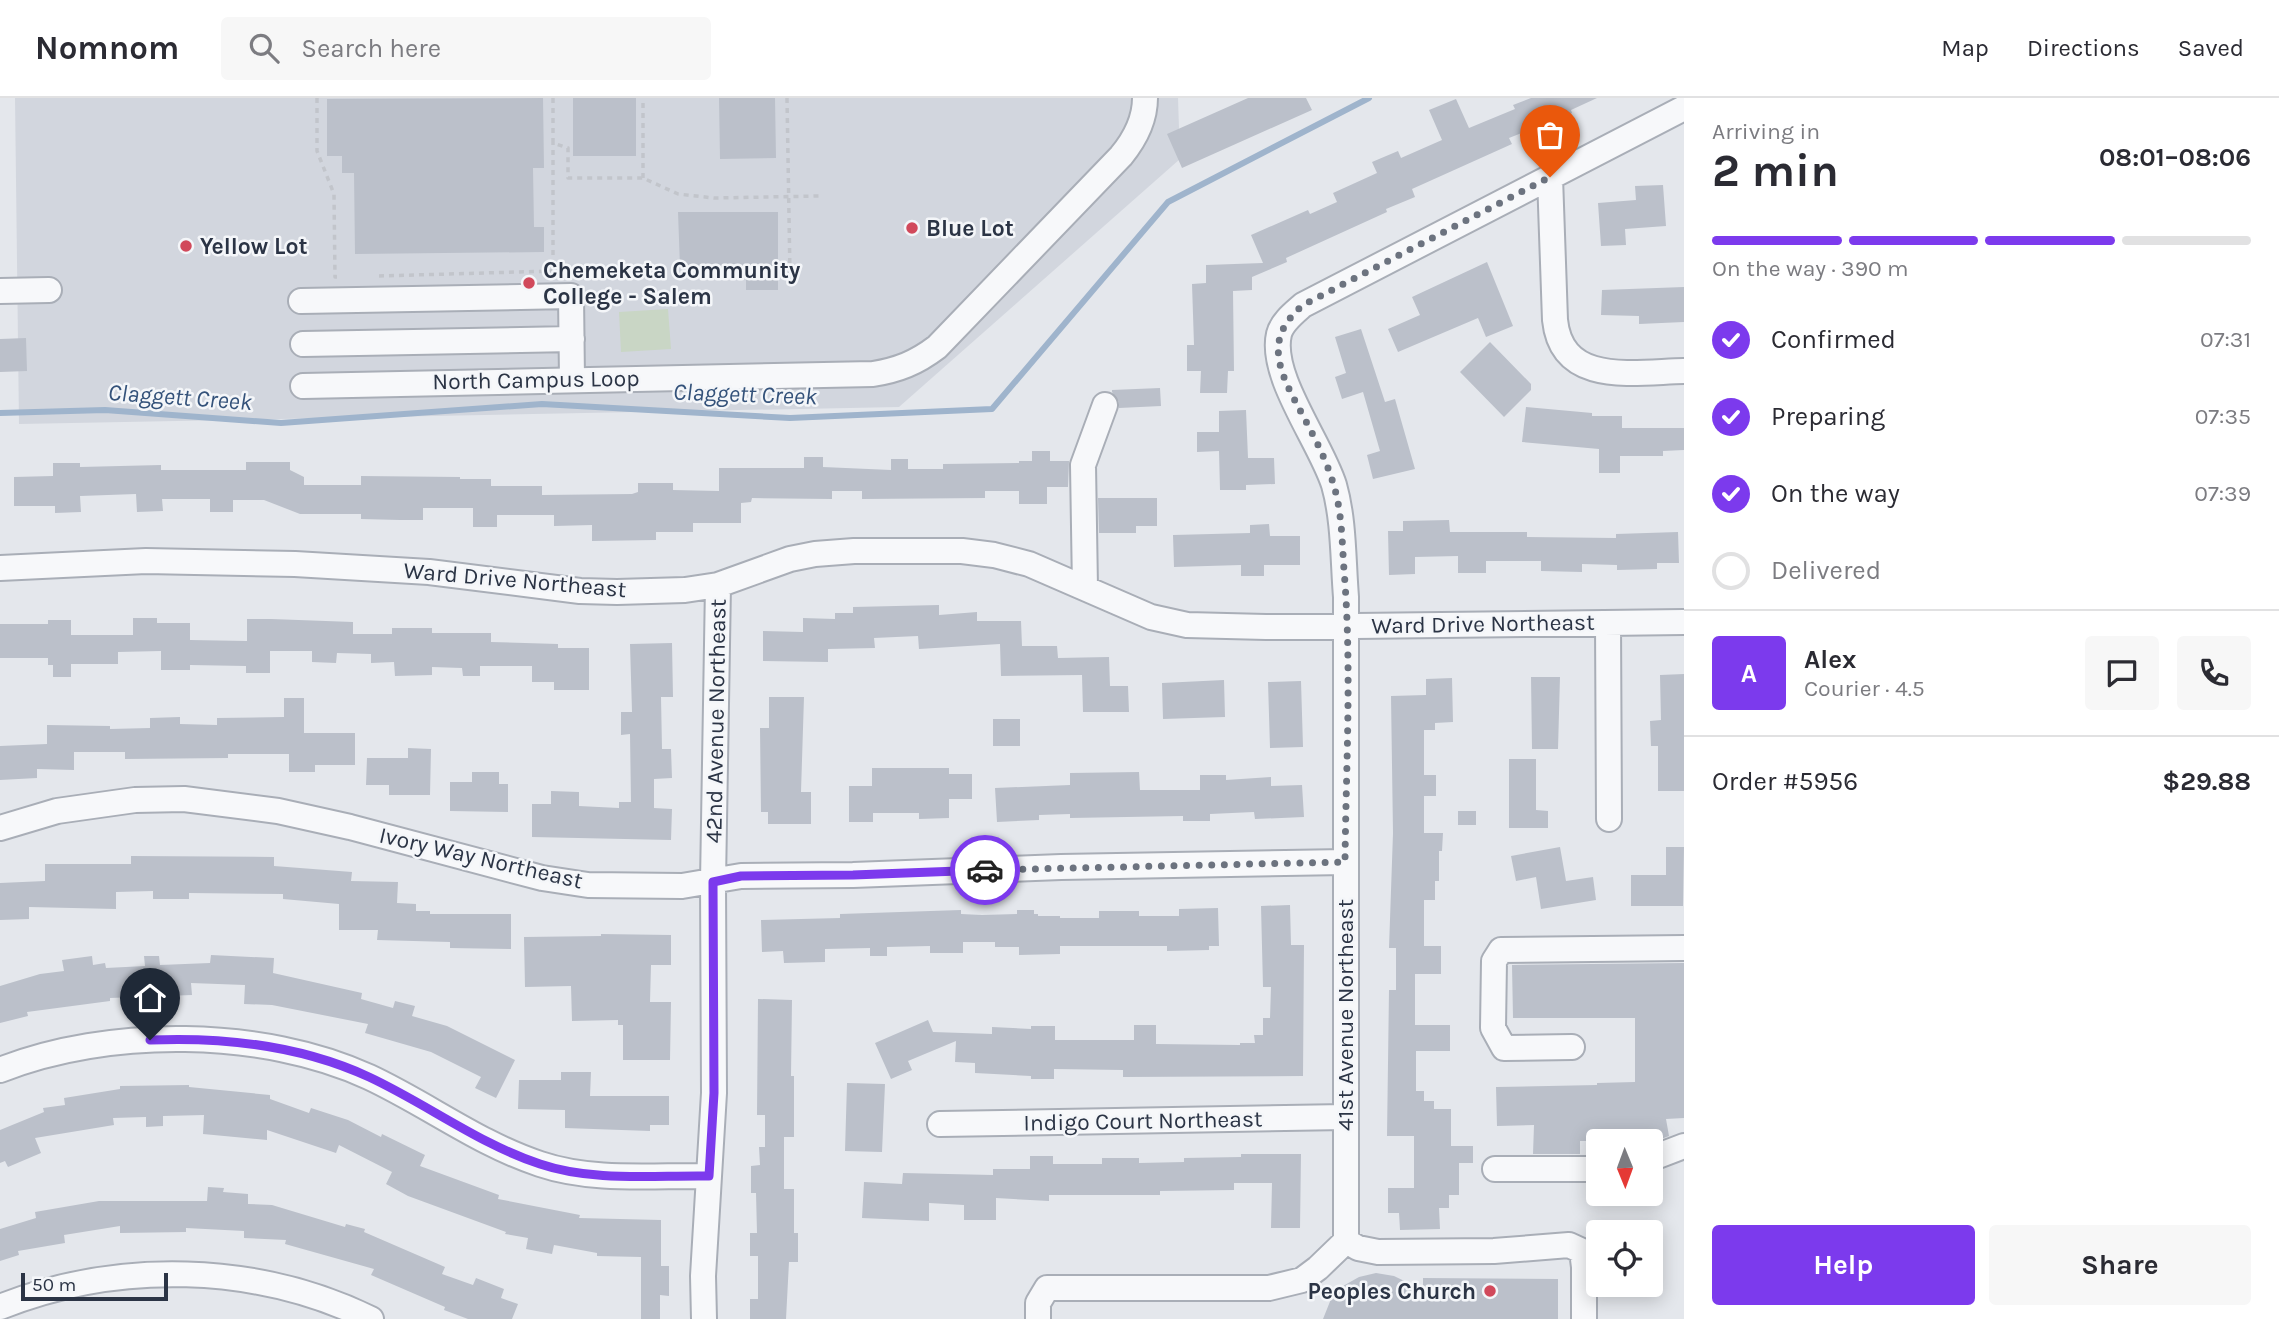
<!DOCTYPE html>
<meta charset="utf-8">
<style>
:root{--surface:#fff;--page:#f7f7f7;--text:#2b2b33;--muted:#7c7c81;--line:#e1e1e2;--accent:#7c3aed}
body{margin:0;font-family:Karla,sans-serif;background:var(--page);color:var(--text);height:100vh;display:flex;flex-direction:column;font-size:26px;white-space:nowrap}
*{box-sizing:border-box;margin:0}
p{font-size:23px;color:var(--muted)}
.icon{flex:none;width:38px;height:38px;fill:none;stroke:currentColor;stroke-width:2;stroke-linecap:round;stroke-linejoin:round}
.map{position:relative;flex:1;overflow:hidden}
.details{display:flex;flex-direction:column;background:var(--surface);width:595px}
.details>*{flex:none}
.needle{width:46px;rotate:179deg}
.controls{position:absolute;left:1586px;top:1031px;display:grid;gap:14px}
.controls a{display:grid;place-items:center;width:77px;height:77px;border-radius:7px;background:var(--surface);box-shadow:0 4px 18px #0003;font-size:35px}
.scale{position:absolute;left:21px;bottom:18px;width:147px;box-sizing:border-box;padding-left:7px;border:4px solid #2b3445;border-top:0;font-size:19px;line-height:24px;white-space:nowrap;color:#2b3445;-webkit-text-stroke:5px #f4f6f9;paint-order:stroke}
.pin{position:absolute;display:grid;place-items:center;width:60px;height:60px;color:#fff;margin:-72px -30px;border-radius:50% 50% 50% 0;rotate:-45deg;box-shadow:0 0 7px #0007}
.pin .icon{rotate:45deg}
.courier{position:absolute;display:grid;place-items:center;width:70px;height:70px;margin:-35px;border:5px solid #7c3aed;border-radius:50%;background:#fff;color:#222;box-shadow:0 2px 9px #0007}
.headline em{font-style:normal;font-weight:700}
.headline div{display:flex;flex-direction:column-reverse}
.headline{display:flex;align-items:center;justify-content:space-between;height:119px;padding:0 28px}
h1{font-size:46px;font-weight:700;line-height:52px}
.bar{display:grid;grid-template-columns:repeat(4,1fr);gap:10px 7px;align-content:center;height:84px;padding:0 28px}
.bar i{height:9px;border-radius:5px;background:var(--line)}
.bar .on{background:var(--accent)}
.bar p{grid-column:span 4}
.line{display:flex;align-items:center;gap:18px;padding:0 28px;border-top:2px solid var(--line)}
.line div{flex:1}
.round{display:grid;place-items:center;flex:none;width:74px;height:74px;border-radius:7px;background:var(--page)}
ol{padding:0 28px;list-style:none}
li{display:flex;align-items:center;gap:21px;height:77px}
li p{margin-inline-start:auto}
li .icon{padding:7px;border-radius:50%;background:var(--accent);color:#fff;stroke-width:4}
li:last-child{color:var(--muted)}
li i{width:38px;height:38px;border:4px solid var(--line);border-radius:50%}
.primary-button{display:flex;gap:14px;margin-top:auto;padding:14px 28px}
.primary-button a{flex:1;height:80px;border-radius:7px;background:var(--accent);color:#fff;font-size:28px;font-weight:700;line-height:80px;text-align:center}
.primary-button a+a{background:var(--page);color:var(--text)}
header{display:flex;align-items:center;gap:42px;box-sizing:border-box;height:98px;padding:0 35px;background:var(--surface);border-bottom:2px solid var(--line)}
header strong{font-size:33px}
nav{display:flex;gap:38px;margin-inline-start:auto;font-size:24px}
.search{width:490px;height:63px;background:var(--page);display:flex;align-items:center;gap:18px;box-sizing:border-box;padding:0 24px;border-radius:7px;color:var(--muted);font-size:26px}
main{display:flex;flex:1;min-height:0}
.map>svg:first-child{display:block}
.built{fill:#d2d6de}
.green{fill:#c9d6c5}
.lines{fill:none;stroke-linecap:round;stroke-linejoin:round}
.stream{stroke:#9fb4cc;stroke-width:6}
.building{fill:#bbc0ca}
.minor-casing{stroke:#a9aeb7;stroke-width:28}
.path{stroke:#c2c5cb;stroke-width:3.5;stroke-dasharray:5 5;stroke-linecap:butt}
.minor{stroke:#f7f8fa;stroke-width:24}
.done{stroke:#6c737f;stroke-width:7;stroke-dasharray:0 12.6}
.route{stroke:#7c3aed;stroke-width:9}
.poi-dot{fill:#d1495b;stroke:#f4f6f9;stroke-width:2.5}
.labels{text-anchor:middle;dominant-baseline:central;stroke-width:5;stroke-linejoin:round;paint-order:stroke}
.poi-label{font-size:23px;font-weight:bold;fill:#2b3445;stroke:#f4f6f9;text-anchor:start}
.street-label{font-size:23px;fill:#2b3445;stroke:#f4f6f9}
.water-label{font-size:24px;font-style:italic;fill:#34527a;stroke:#f4f6f9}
</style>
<header>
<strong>Nomnom</strong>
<div class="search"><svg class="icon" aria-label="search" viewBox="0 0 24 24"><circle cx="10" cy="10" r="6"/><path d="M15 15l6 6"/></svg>Search here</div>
<nav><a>Map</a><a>Directions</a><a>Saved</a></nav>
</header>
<main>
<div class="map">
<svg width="1684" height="1221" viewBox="0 0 1684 1221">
<rect width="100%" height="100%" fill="#e4e7ec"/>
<path class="built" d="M15 0H1178L1180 61 899 309 19 326Z"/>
<path class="green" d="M668 211 671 251 621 254 619 214Z"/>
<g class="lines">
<path class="stream" d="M0 315 105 312 281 325 542 306 790 320 992 311 1168 104 1369 0"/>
</g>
<path class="building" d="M543 0 544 70H533L534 129H544V154L355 156 354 75H342V58H327V1Z
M573 0H636V58H573Z
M719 0H775L776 60 720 61Z
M1248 0H1306L1312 12 1182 70 1167 36Z
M1531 0H1597L1571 12 1572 15 1509 40 1512 46 1412 91 1415 99 1386 111 1387 114 1286 160 1287 164 1252 179V192L1233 193 1234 273H1228L1227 295H1200L1201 273H1187V247H1194L1192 186 1206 185V167L1263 165 1251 137 1308 112 1310 116 1337 104 1333 95 1377 75 1372 64 1398 53 1401 60 1442 42 1429 12 1456 1 1469 30 1515 11 1513 7Z
M1663 87 1666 128 1625 131 1626 147 1601 148 1598 105 1636 102 1635 88Z
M678 114H778V192H746V171L680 169Z
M1487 164 1513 228 1486 239 1478 220 1398 254 1388 231 1420 217 1412 199Z
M1684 189V224L1639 226V218L1601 217 1602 192Z
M1361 231 1385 304 1395 301 1415 371 1373 381 1367 357 1380 353 1363 294 1342 301 1335 279 1346 275 1335 239Z
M26 240 27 273 0 274V241Z
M1490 244 1531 286V292L1504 319 1460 274Z
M1160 290 1161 308 1119 310V304L1112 294V292Z
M1526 309 1592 315V318H1622V330H1684V352L1663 353V358H1620V375H1599V351L1522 344Z
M1246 312 1248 360H1274L1275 386 1246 387V392H1220L1219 353 1197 354V334H1219V313Z
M1032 353H1050V363H1069L1068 389H1047V406H1019V393H985V400L862 401V393H832V401L752 400 751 404 741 405V425H693V434H656V442L592 443V427L554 428V417H497V429H473V410H423V422H400L361 421V416H300L264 402H233V414H210V401H162L163 413 137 414 136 396 80 398 81 414 55 415V408H14V379L53 378V365H80V369L161 367V372H246V364H290V372L304 379V387H361V378L460 379V381H491V388H542V397L632 396 638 394V385H673V392L719 393V370H804V359H823V369L891 372V361H908V371H943V366L1019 365V363H1032Z
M1098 400H1157V428H1136V435H1099Z
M1449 422 1450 434H1527V439L1616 440V436L1678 434 1679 465H1657V471L1617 472V467L1582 466V474L1541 473V463H1486V475H1458V458L1415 459V476L1389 477 1388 433H1403V423Z
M1269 426 1270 438H1300V467H1264V478H1241V467L1174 469 1173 437 1250 435V427Z
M939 507V517L977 514V523H1021L1022 548H1057L1058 560 1109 559 1110 588H1128L1129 614H1083L1082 577 1001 578 1000 546 919 551 918 538 874 540 875 550 828 551V564L763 563V533L803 534V520L835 521V515H853V509Z
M133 520H157V525H190V542L247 543V521H271L353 524V536H392V530H432V535H491V544L558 546V550H589V592H554V584H532V568H480V578H463L462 570 432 569V577L395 578 394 564 371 565V556L337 555 336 565 312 564V553H270V575H246V568L190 567V572H161V553L118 554V566H71V579H53V567H48V560H0V526H48V522H71V537H133Z
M672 545 673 599H661L662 651H671L672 680 654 681V710L672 711 671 742 532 739V706H551V693L579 694V708L619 710V704H631L630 636 621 637V614H632L630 546Z
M1684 576V693H1658V648H1651L1650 623 1661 622 1660 577Z
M1531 579H1560L1558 651H1532Z
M1452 580 1453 624 1435 625V632H1424V677H1436V698H1424V735H1443L1442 753H1439V783H1435V802H1424V848H1441V876H1415V927H1450V953H1416V993H1424V1003H1434V1011H1451V1048H1473V1065H1459V1097H1449V1110H1439L1440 1131 1400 1132 1399 1115H1388V1090H1414V1038H1387L1389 892H1396V850H1389L1393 735 1391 598 1426 597V581Z
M1224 582 1225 619 1163 621 1162 585Z
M1301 583 1303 649 1270 650 1268 584Z
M769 599H804L801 694H811V726H768V714H761L760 630H769Z
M284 600H304V635H355V667H315V674H289V656H228V660L125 661V654H74V672L37 671V680L0 682V648L47 646V627L110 628V631L150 630V620L180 619V626L217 627V620L284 619Z
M993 621H1020V648H993Z
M408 650 431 651 430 697H389V687H366L367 660H408Z
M1509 661H1536V712L1548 713V730H1509Z
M872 670H949V676H972V701H949V720L919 721V715H873V724H849V688H872Z
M472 674H499V686H508V714L450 713V684H472Z
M1139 674 1140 692H1200V677H1226V682L1271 679V688L1302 687 1304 719 1255 721 1254 714 1210 716V723H1183V718L1070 720V716L1039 717V722L997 724 995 690 1070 687V675Z
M1458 713H1476V727H1458Z
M1560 749 1566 783 1593 779 1596 802 1541 811 1536 779 1516 783 1511 758Z
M1666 749H1684L1683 808H1631V777H1666Z
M131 758 274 759V768L352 774 351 783 398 784 397 805 416 806V813H430V816H511V851L450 850V844L377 842 378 832H339V806L283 801V796L189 795V801H153V793L116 794V811L29 809V821L0 822V785L45 783V766H131Z
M1290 807 1291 847H1304L1303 978 1123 979V972L1054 971V981H1031V978L975 975V965L955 964 956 943 908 963 912 972 891 981 875 945 928 922 933 934 992 936V929L1031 931V928H1055V942H1134V927H1156V946L1240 947V945H1255L1254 937H1263V920H1270L1271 889H1263L1261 808Z
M1218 810 1219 848H1209V852L1167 853V848H1060V856L1019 857V849H995V844H963V855H930V848L887 849V858H870V850L825 851V864L784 865 783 853 762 854 761 822 840 820V816L961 812V816L982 817 1017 816V812H1034V816H1038V818H1060V820H1099V813H1139V818H1179V811Z
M601 836 671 837V867H651L650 904H671L670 962H623V927H618V922L572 923 571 888 525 889 524 839 601 838Z
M211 857 274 860 273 875 362 895 361 901 393 910 395 903 415 908 412 918 447 928 515 962 496 1000 475 990 481 979 431 954 365 935 368 926 272 907 244 906 245 887 191 885 192 897 110 900V903L27 914 28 918 0 925V888L40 876 64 873 62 862 92 858 93 867 105 865 106 870 145 868 144 858H159L160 867 210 865Z
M1684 865V1020L1666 1021 1669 1038 1650 1045V1043H1580V1056H1533L1534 1027 1497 1028 1496 989 1597 987V985L1635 984V920H1513L1512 867Z
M758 901 792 902 791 978H794V1039H784V1091H794V1135H798V1164H789L786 1221H750V1201H758V1158H750V1135H757L756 1095H751V1068L760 1067 759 1049H765V1017H757Z
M561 974H591L590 998H669V1027H650V1033L565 1030V1012L518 1011 519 982H561Z
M847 985 885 986 882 1054 845 1053Z
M189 987V989L270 997V1001L309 1015 311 1010 348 1022 381 1039 382 1036 425 1057 420 1068 499 1097 498 1101 580 1117 579 1120 661 1122V1168H669V1198L660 1197V1221H641V1159L597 1158V1155L554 1147 552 1156 526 1151 528 1140 505 1136 506 1134 408 1098 386 1086 392 1074 339 1047 336 1055 267 1032V1042L203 1036 204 1017 163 1018V1028L146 1029V1019L113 1020 114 1027 35 1040 41 1055 8 1069 5 1063 0 1065V1032L44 1014 43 1010 65 1007 64 1000 120 991V988Z
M1241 1056H1301L1300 1130H1271L1272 1085H1234V1092L1160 1093V1097H1049V1103L996 1100V1122H964V1107L929 1105V1123L862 1120 864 1084 902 1086 903 1075 993 1077V1071H1030V1058H1053V1066H1102V1060H1139V1065L1184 1064V1060L1241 1059Z
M208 1089 224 1090 223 1094 248 1096V1106L272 1107 345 1129 346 1126 365 1131 364 1134 445 1169 442 1176 473 1187 476 1180 504 1191 501 1200 518 1206 512 1221H468L444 1212 445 1209 371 1177 374 1171 285 1146 286 1142 244 1140V1133L186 1130V1134L120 1135V1128L64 1137 65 1145 18 1153 19 1157 0 1163V1131L36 1120 35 1114 99 1103H207Z
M1376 1175 1394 1178 1423 1192V1180L1558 1181V1221H1323L1331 1201 1343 1188 1359 1179Z"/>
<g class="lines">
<g class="minor-casing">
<path id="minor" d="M1550 79 1555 222C1562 289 1635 274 1684 273
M0 193 49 192
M301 203 571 198 572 281
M303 246 572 241
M303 288 873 276C898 272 916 265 937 249L1121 58C1135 41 1145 23 1145 0
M0 470 146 463 295 466 429 474 580 493 617 494 685 492 718 487 790 461 815 456 854 453H962L994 457 1029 466 1151 519 1187 527 1266 529 1684 524
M1085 490 1083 367 1105 307
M1608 525 1609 721
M0 730 57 713 135 702 184 701 278 713 350 729 542 780 588 787 682 788 741 778 853 777 1061 769 1345 764
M1572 949 1504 950 1493 930 1494 863 1501 852 1684 850
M0 972C108 929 263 930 369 979 427 1006 479 1046 540 1066 593 1084 654 1077 709 1078
M940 1026 1345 1019
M1650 1061 1684 1048
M1495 1071H1598
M0 1209C118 1162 256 1165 371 1221
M704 1221 703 1178 714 995 713 784 718 487
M1038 1221V1205L1047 1190H1269L1302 1182 1318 1170 1346 1143
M1584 1221V1169L1582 1153 1569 1147 1494 1153 1378 1154 1358 1150 1346 1143V499C1343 462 1344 422 1334 387 1321 345 1269 278 1279 236 1282 224 1294 215 1303 207L1684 10"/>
</g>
<path class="path" d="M317 0V53L334 96 335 179H337
M553 0V45L568 50V80H643L678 96 714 100 819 98
M787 0 790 177
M643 80V0
M379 178 553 173V45"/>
<use href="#minor" class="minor"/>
</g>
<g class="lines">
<path class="done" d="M985 772 1345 764C1346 667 1352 569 1344 472 1342 444 1342 415 1334 388 1325 356 1307 326 1292 297 1274 261 1270 235 1303 207L1550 79"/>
<path class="route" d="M150 942C223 939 302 948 369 979 427 1006 479 1046 540 1066 593 1084 654 1077 709 1078L714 995 713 784 741 778 853 777 985 772"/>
</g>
<g class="poi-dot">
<circle cx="912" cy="130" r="7"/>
<circle cx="186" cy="148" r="7"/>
<circle cx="529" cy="185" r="7"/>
<circle cx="1490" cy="1193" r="7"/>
</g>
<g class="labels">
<g class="poi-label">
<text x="926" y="130">Blue Lot</text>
<text x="200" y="148">Yellow Lot</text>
<text x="543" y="172">Chemeketa Community<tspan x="543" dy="26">College - Salem</tspan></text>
<text x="1476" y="1193" text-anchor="end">Peoples Church</text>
</g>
<g class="street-label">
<text transform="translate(536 282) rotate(-1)">North Campus Loop</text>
<text transform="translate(515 482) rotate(5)">Ward Drive Northeast</text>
<text transform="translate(1483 526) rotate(-1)">Ward Drive Northeast</text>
<text transform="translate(716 623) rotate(-89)">42nd Avenue Northeast</text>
<text transform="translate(481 760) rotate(13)">Ivory Way Northeast</text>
<text transform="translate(1345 917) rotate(-90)">41st Avenue Northeast</text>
<text transform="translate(1143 1023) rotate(-1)">Indigo Court Northeast</text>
</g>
<g class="water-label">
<text transform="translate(745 296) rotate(2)">Claggett Creek</text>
<text transform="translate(180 299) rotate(4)">Claggett Creek</text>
</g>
</g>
</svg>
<div class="controls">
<a><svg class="needle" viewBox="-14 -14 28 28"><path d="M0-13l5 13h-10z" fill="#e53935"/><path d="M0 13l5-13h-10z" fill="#7c7c81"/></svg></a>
<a><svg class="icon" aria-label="locate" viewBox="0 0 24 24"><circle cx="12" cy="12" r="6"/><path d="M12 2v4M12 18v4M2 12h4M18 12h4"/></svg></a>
</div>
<div class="scale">50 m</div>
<div class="pin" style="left:1550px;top:79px;background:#ea580c"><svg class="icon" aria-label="bag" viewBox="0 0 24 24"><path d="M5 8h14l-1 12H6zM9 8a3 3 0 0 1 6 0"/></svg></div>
<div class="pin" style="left:150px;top:942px;background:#1f2937"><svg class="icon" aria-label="home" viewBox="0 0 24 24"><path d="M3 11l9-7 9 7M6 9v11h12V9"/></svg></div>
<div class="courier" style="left:985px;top:772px"><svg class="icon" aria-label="car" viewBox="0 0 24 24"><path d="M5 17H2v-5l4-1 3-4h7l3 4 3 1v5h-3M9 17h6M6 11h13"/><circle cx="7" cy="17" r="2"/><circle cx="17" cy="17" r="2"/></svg></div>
</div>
<section class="details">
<div class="headline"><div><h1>2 min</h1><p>Arriving in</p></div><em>08:01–08:06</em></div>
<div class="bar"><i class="on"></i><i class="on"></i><i class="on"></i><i></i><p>On the way · 390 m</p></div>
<ol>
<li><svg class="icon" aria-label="check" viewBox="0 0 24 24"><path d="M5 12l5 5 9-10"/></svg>Confirmed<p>07:31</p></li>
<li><svg class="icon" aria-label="check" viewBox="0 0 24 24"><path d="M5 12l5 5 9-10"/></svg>Preparing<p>07:35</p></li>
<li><svg class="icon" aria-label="check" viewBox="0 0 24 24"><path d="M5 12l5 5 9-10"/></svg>On the way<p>07:39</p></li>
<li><i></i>Delivered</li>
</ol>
<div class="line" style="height:126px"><b class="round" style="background:var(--accent);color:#fff">A</b><div><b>Alex</b><p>Courier · 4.5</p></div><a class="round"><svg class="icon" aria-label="chat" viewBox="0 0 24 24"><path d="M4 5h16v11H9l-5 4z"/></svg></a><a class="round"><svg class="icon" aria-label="phone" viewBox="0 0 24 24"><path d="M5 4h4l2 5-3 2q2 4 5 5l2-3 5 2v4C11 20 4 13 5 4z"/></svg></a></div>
<div class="line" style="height:91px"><div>Order #5956</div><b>$29.88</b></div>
<div class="primary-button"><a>Help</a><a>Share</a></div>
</section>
</main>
